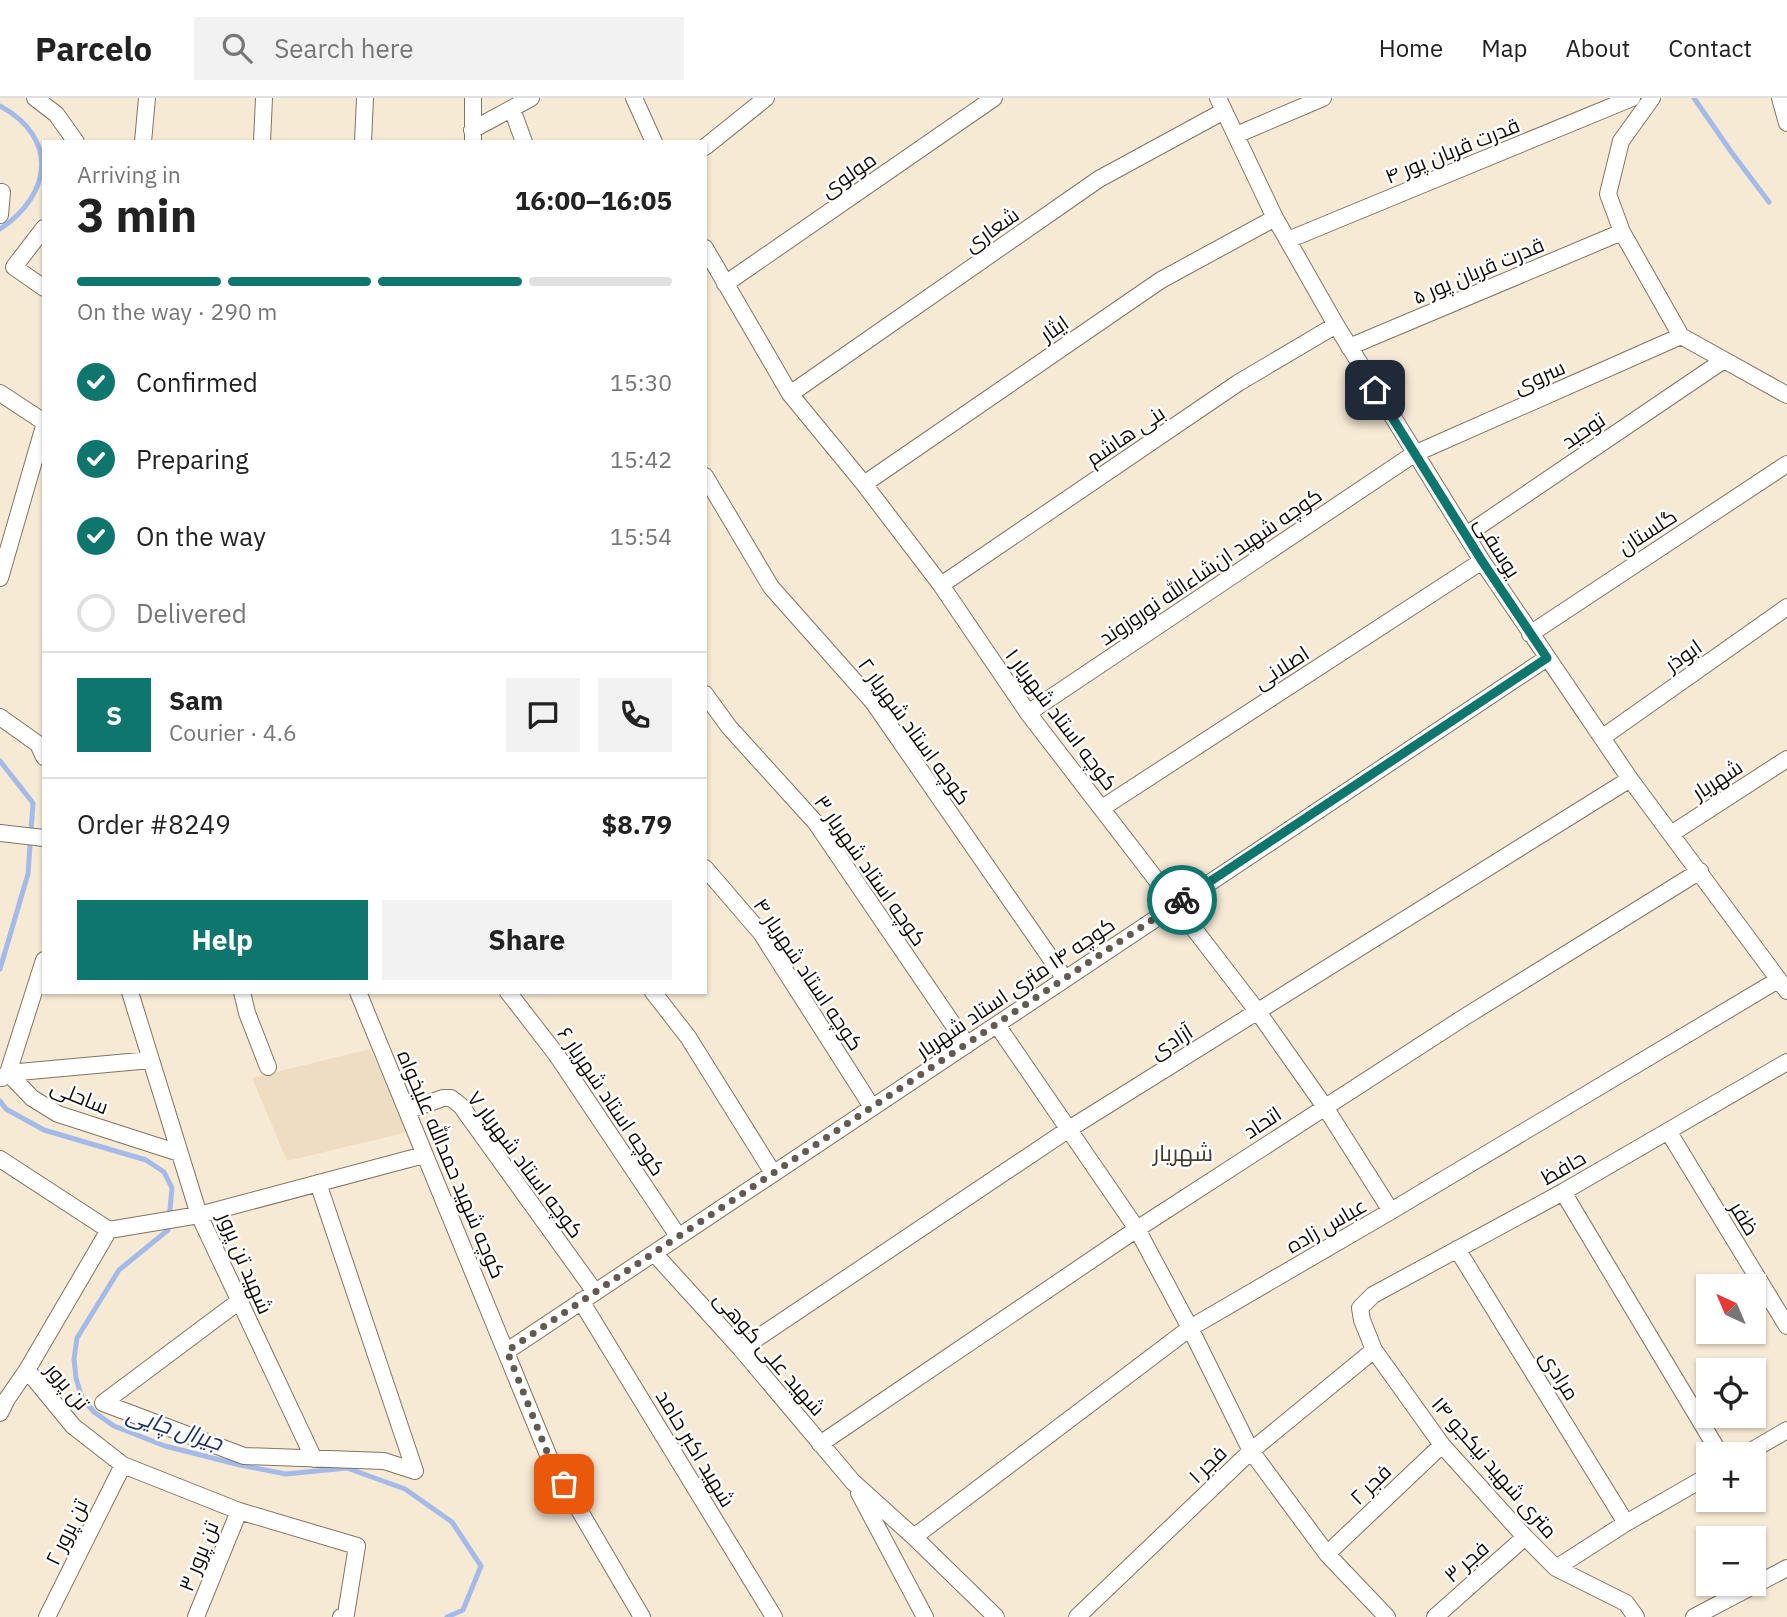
<!DOCTYPE html>
<meta charset="utf-8">
<style>
:root{--surface:#fff;--page:#f2f2f2;--text:#222;--muted:#767676;--line:#e0e0e0;--accent:#0f766e}
body{margin:0;font-family:"IBM Plex Sans",Cairo,sans-serif;background:var(--page);color:var(--text);height:100vh;display:flex;flex-direction:column;font-size:26px;white-space:nowrap}
*{box-sizing:border-box;margin:0}
p{font-size:23px;color:var(--muted)}
.icon{flex:none;width:38px;height:38px;fill:none;stroke:currentColor;stroke-width:2;stroke-linecap:round;stroke-linejoin:round}
.map{position:relative;flex:1;overflow:hidden}
.drawer{position:absolute;left:42px;top:42px;width:665px;height:854px;display:flex;flex-direction:column;background:var(--surface);border-radius:0px;box-shadow:0 2px 5px #0004}
.drawer>*{flex:none}
.needle{width:46px;rotate:316deg}
.tools{position:absolute;left:1696px;top:1176px;display:grid;gap:14px}
.tools a{display:grid;place-items:center;width:70px;height:70px;border-radius:0px;background:var(--surface);box-shadow:0 2px 5px #0004;font-size:35px}
.pin{position:absolute;display:grid;place-items:center;width:60px;height:60px;color:#fff;margin:-30px;border-radius:14px;box-shadow:0 4px 10px #0006}
.courier{position:absolute;display:grid;place-items:center;width:70px;height:70px;margin:-35px;border:5px solid #0f766e;border-radius:50%;background:#fff;color:#222;box-shadow:0 2px 9px #0007}
.overview em{font-style:normal;font-weight:800}
.overview div{display:flex;flex-direction:column-reverse}
.overview{display:flex;align-items:center;justify-content:space-between;height:119px;padding:0 35px}
h1{font-size:46px;font-weight:800;line-height:52px}
.bar{display:grid;grid-template-columns:repeat(4,1fr);gap:10px 7px;align-content:center;height:84px;padding:0 35px}
.bar i{height:9px;border-radius:5px;background:var(--line)}
.bar .active{background:var(--accent)}
.bar p{grid-column:span 4}
.line{display:flex;align-items:center;gap:18px;padding:0 35px;border-top:2px solid var(--line)}
.line div{flex:1}
.round{display:grid;place-items:center;flex:none;width:74px;height:74px;border-radius:0px;background:var(--page)}
ol{padding:0 35px;list-style:none}
li{display:flex;align-items:center;gap:21px;height:77px}
li p{margin-inline-start:auto}
li .icon{padding:7px;border-radius:50%;background:var(--accent);color:#fff;stroke-width:4}
li:last-child{color:var(--muted)}
li i{width:38px;height:38px;border:4px solid var(--line);border-radius:50%}
.action{display:flex;gap:14px;margin-top:auto;padding:14px 35px}
.action a{flex:1;height:80px;border-radius:0px;background:var(--accent);color:#fff;font-size:28px;font-weight:800;line-height:80px;text-align:center}
.action a+a{background:var(--page);color:var(--text)}
header{display:flex;align-items:center;gap:42px;box-sizing:border-box;height:98px;padding:0 35px;background:var(--surface);border-bottom:2px solid var(--line)}
header strong{font-size:33px}
nav{display:flex;gap:38px;margin-inline-start:auto;font-size:24px}
.search{width:490px;height:63px;background:var(--page);display:flex;align-items:center;gap:18px;box-sizing:border-box;padding:0 24px;border-radius:0px;color:var(--muted);font-size:26px}
.map>svg:first-child{display:block}
.built{fill:#eeddc2}
.lines{fill:none;stroke-linecap:round;stroke-linejoin:round}
.stream{stroke:#a4bae8;stroke-width:5}
.minor-casing{stroke:#817563;stroke-width:18}
.minor{stroke:#fff;stroke-width:16}
.done{stroke:#625a4e;stroke-width:7;stroke-dasharray:0 12.6}
.route{stroke:#0f766e;stroke-width:9}
.labels{text-anchor:middle;dominant-baseline:central;stroke-width:5;stroke-linejoin:round;paint-order:stroke}
.street-label{font-size:21px;fill:#110d06;stroke:#fff}
.neighbourhood-label{font-size:23px;fill:#473c2c;stroke:#fff}
.water-label{font-size:23px;font-style:italic;fill:#1a3067;stroke:#fff}
</style>
<header>
<strong>Parcelo</strong>
<div class="search"><svg class="icon" aria-label="search" viewBox="0 0 24 24"><circle cx="10" cy="10" r="6"/><path d="M15 15l6 6"/></svg>Search here</div>
<nav><a>Home</a><a>Map</a><a>About</a><a>Contact</a></nav>
</header>
<div class="map">
<svg width="1787" height="1519" viewBox="0 0 1787 1519">
<rect width="100%" height="100%" fill="#f7ead5"/>
<path class="built" d="M370 951 408 1034 287 1063 252 980Z"/>
<g class="lines">
<path class="stream" d="M1694 0 1732 55 1769 104
M0 8C59 40 52 96 0 131
M0 663 33 705 28 776 0 871
M0 1003 6 1011 44 1032 146 1062 164 1074 172 1090 168 1132 119 1172 77 1240 74 1261 76 1280 82 1300 94 1314 114 1328 165 1348 240 1367 286 1376 347 1370 405 1391 452 1424 481 1468 463 1512 447 1519"/>
<g class="minor-casing">
<path id="minor" d="M35 0 56 16 76 44
M634 0 654 44
M1218 0 1275 120 1336 227 1482 463 1630 681 1787 893
M1652 0 1621 43 1608 96 1622 134 1681 238 1787 297
M1780 0 1787 25
M512 11 524 44
M472 32 531 0
M1236 37 1323 0
M143 44 147 0
M262 44 264 0
M363 44 365 0
M473 44V0
M705 49 766 0
M0 94H2L0 117
M44 130 14 169 44 190
M1288 142 1632 0
M705 150 790 296 864 386 941 487 1028 615 1258 914 1325 1009 1391 1113
M725 186 994 0
M1349 249 1622 134
M0 295 44 324
M790 296 1099 81 1224 13
M705 378 771 489 873 604 1065 881
M864 386 1161 182 1275 120
M1466 437 1724 262
M0 480 44 328
M941 487 1238 285 1336 227
M1530 536 1787 366
M705 596 729 629 816 725 967 947
M1028 615 1414 356 1681 238
M0 619 38 646 44 659
M1603 639 1787 509
M1102 710 1482 463
M0 735 44 740
M1671 736 1787 661
M705 770 761 835 872 1009
M44 862 8 975 32 1000 58 1016 179 1055
M242 894 247 915 268 969
M358 894 551 1364 642 1519
M508 894 556 956 678 1138
M653 894 688 939 773 1075
M997 927 1137 1131 1190 1230 1251 1353 1327 1456 1387 1519
M2 980 8 975 151 962
M407 1013 443 1000H451L461 1008 595 1194
M1668 1033 1787 1228
M0 1061 109 1132 27 1272 73 1328 123 1367 239 1413 357 1448 346 1516 341 1519
M318 1085 415 1373
M1563 1094 1720 1356
M109 1132 199 1117 130 894
M1457 1151 1626 1425
M654 1155 741 1251 853 1384 914 1439 996 1519
M581 1203 774 1519
M238 1204 103 1305 244 1358 384 1363 415 1373
M741 1251 1069 1031 1630 681
M507 1253 1547 560
M0 1315 7 1301 27 1272
M820 1346 1137 1131 1463 920 1700 773
M1746 1356 1787 1332
M314 1361 199 1117 424 1057
M859 1395 925 1519
M914 1439 1190 1230 1391 1113 1778 882
M1327 1456 1442 1347
M1556 1470 1626 1425 1708 1378
M47 1519 123 1367
M196 1519 239 1413
M1077 1519 1251 1353 1374 1252
M1435 1519 1525 1439
M1636 1519 1626 1505 1556 1470 1525 1439 1442 1347 1374 1252 1362 1222 1360 1210 1373 1197 1563 1094 1787 964
M1694 1519 1787 1470"/>
</g>
<use href="#minor" class="minor"/>
</g>
<g class="lines">
<path class="done" d="M564 1386 551 1364 507 1253 1182 802"/>
<path class="route" d="M1182 802 1547 560 1482 463 1375 292"/>
</g>
<g class="labels">
<g class="street-label">
<text transform="translate(1452 52) rotate(-22)">قدرت قربان پور ۴</text>
<text transform="translate(848 76) rotate(-35)">مولوی</text>
<text transform="translate(991 131) rotate(-35)">شعاری</text>
<text transform="translate(1478 172) rotate(-23)">قدرت قربان پور ۵</text>
<text transform="translate(1054 230) rotate(-34)">ایثار</text>
<text transform="translate(1539 278) rotate(-24)">سروی</text>
<text transform="translate(1583 332) rotate(-34)">توحید</text>
<text transform="translate(1125 337) rotate(-34)">بنی هاشم</text>
<text transform="translate(1647 433) rotate(-33)">گلستان</text>
<text transform="translate(1498 449) rotate(58)">یوسفی</text>
<text transform="translate(1210 468) rotate(-34)">کوچه شهید ان‌شاءالله نوروزوند</text>
<text transform="translate(1683 557) rotate(-35)">ابوذر</text>
<text transform="translate(1281 569) rotate(-33)">اصلانی</text>
<text transform="translate(1062 621) rotate(53)">کوچه استاد شهریار ۱</text>
<text transform="translate(915 633) rotate(54)">کوچه استاد شهریار ۲</text>
<text transform="translate(1717 681) rotate(-33)">شهریار</text>
<text transform="translate(871 772) rotate(55)">کوچه استاد شهریار ۳</text>
<text transform="translate(809 876) rotate(56)">کوچه استاد شهریار ۴</text>
<text transform="translate(1015 889) rotate(-34)">کوچه ۱۴ متری استاد شهریار</text>
<text transform="translate(1171 943) rotate(-32)">آزادی</text>
<text transform="translate(80 998) rotate(22)">ساحلی</text>
<text transform="translate(612 1003) rotate(56)">کوچه استاد شهریار ۶</text>
<text transform="translate(1262 1024) rotate(-33)">اتحاد</text>
<text transform="translate(452 1066) rotate(67)">کوچه شهید حمدالله علیخواه</text>
<text transform="translate(526 1066) rotate(53)">کوچه استاد شهریار ۷</text>
<text transform="translate(1563 1069) rotate(-30)">حافظ</text>
<text transform="translate(1745 1120) rotate(59)">ظفر</text>
<text transform="translate(1326 1127) rotate(-30)">عباس زاده</text>
<text transform="translate(246 1165) rotate(67)">شهید تن پرور</text>
<text transform="translate(770 1255) rotate(49)">شهید علی کوهی</text>
<text transform="translate(1560 1277) rotate(58)">مرادی</text>
<text transform="translate(68 1288) rotate(50)">تن پرور</text>
<text transform="translate(696 1350) rotate(59)">شهید اکبر حامد</text>
<text transform="translate(1207 1366) rotate(-44)">فجر ۱</text>
<text transform="translate(1495 1369) rotate(49)">۱۴ متری شهید نیکجو</text>
<text transform="translate(1370 1386) rotate(-44)">فجر ۲</text>
<text transform="translate(66 1434) rotate(-64)">تن پرور ۲</text>
<text transform="translate(198 1458) rotate(-68)">تن پرور ۳</text>
<text transform="translate(1466 1463) rotate(-41)">فجر ۳</text>
</g>
<g class="neighbourhood-label">
<text x="1183" y="1054">شهریار</text>
</g>
<g class="water-label">
<text transform="translate(175 1329) rotate(18)">جیرال چایی</text>
</g>
</g>
</svg>
<div class="tools">
<a><svg class="needle" viewBox="-14 -14 28 28"><path d="M0-13l5 13h-10z" fill="#e53935"/><path d="M0 13l5-13h-10z" fill="#767676"/></svg></a>
<a><svg class="icon" aria-label="locate" viewBox="0 0 24 24"><circle cx="12" cy="12" r="6"/><path d="M12 2v4M12 18v4M2 12h4M18 12h4"/></svg></a>
<a>+</a>
<a>−</a>
</div>
<div class="pin" style="left:564px;top:1386px;background:#ea580c"><svg class="icon" aria-label="bag" viewBox="0 0 24 24"><path d="M5 8h14l-1 12H6zM9 8a3 3 0 0 1 6 0"/></svg></div>
<div class="pin" style="left:1375px;top:292px;background:#1f2937"><svg class="icon" aria-label="home" viewBox="0 0 24 24"><path d="M3 11l9-7 9 7M6 9v11h12V9"/></svg></div>
<div class="courier" style="left:1182px;top:802px"><svg class="icon" aria-label="bike" viewBox="0 0 24 24"><circle cx="6" cy="16" r="4"/><circle cx="18" cy="16" r="4"/><path d="M6 16l4-8h5l3 8M10 8l3 8H6M13 5h3"/></svg></div>
<section class="drawer">
<div class="overview"><div><h1>3 min</h1><p>Arriving in</p></div><em>16:00–16:05</em></div>
<div class="bar"><i class="active"></i><i class="active"></i><i class="active"></i><i></i><p>On the way · 290 m</p></div>
<ol>
<li><svg class="icon" aria-label="check" viewBox="0 0 24 24"><path d="M5 12l5 5 9-10"/></svg>Confirmed<p>15:30</p></li>
<li><svg class="icon" aria-label="check" viewBox="0 0 24 24"><path d="M5 12l5 5 9-10"/></svg>Preparing<p>15:42</p></li>
<li><svg class="icon" aria-label="check" viewBox="0 0 24 24"><path d="M5 12l5 5 9-10"/></svg>On the way<p>15:54</p></li>
<li><i></i>Delivered</li>
</ol>
<div class="line" style="height:126px"><b class="round" style="background:var(--accent);color:#fff">S</b><div><b>Sam</b><p>Courier · 4.6</p></div><a class="round"><svg class="icon" aria-label="chat" viewBox="0 0 24 24"><path d="M4 5h16v11H9l-5 4z"/></svg></a><a class="round"><svg class="icon" aria-label="phone" viewBox="0 0 24 24"><path d="M5 4h4l2 5-3 2q2 4 5 5l2-3 5 2v4C11 20 4 13 5 4z"/></svg></a></div>
<div class="line" style="height:91px"><div>Order #8249</div><b>$8.79</b></div>
<div class="action"><a>Help</a><a>Share</a></div>
</section>
</div>
